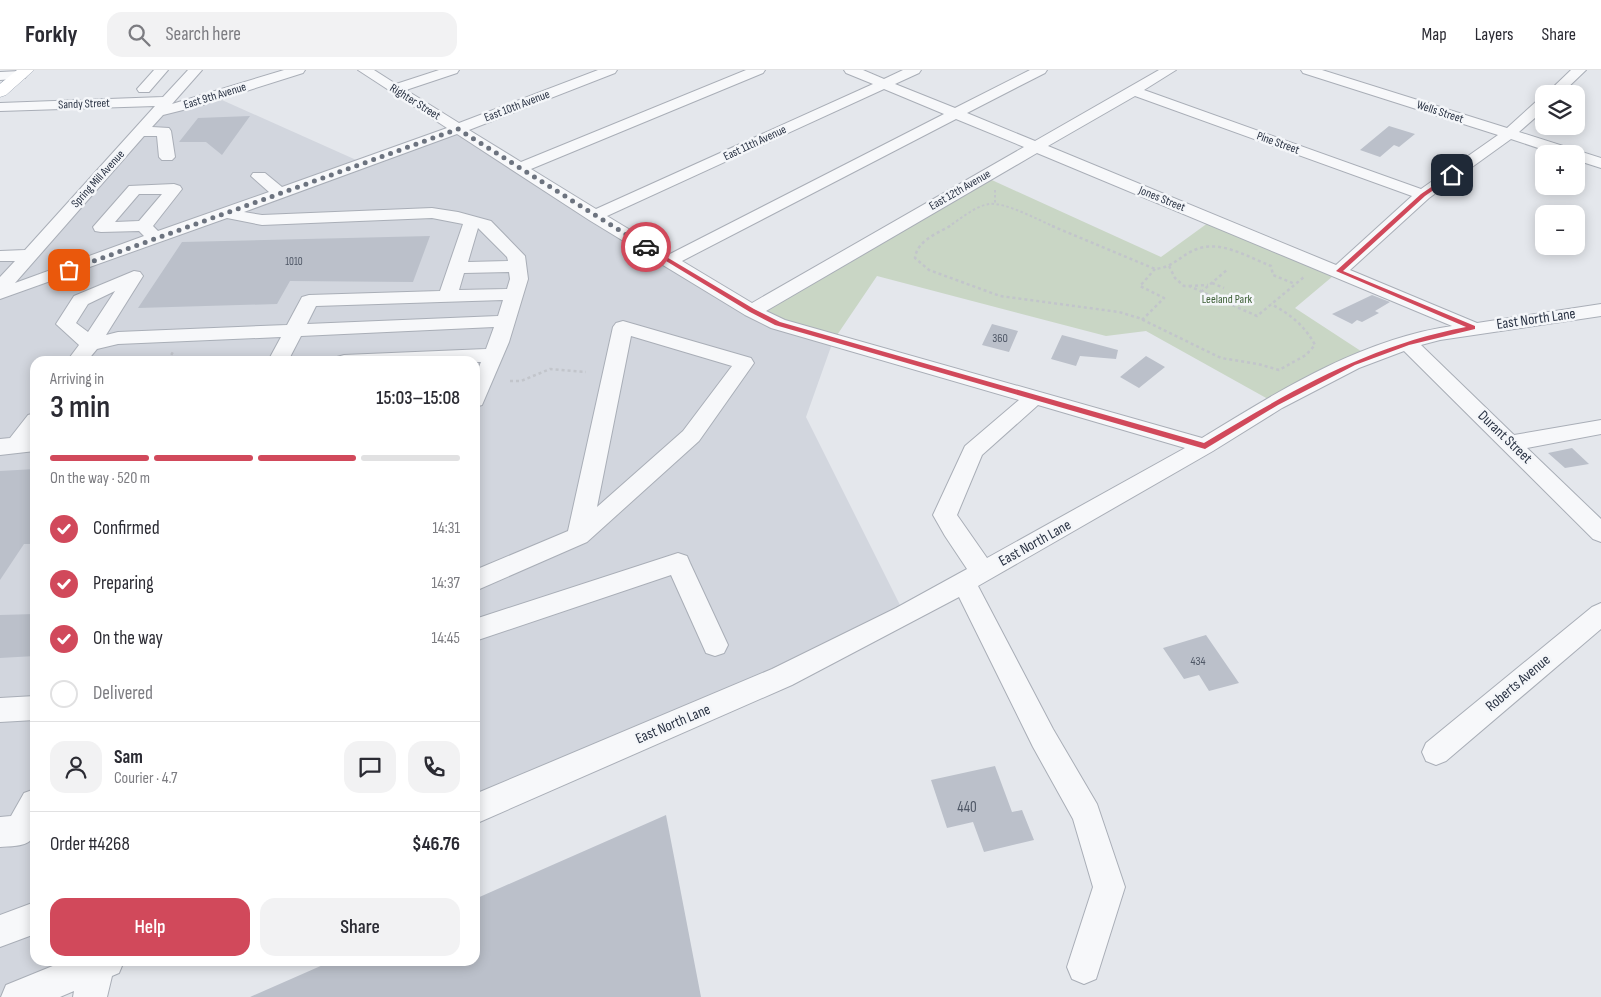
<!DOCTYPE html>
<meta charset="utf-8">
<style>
:root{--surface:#fff;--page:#f2f2f3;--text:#2b2b33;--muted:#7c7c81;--line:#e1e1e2;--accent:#d1495b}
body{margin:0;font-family:"Sofia Sans Condensed",sans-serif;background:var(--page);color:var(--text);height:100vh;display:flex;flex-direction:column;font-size:19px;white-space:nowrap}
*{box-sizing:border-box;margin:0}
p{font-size:16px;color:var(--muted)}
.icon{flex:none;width:28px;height:28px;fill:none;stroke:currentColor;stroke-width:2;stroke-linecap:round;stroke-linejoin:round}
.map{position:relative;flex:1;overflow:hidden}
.sheet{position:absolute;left:30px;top:286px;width:450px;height:610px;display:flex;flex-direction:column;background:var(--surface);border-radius:15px;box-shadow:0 2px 12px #0003}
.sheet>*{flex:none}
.fabs{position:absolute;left:1535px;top:15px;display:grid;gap:10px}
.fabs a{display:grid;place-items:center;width:50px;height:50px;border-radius:10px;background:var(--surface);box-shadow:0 2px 12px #0003;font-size:25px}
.pin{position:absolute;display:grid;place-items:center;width:42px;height:42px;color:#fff;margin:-21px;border-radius:10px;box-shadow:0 2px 8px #0006}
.courier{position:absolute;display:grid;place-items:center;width:50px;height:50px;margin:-25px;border:4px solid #d1495b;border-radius:50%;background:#fff;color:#222;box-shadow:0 1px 6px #0007}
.overview em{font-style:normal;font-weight:600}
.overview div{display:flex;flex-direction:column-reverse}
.overview{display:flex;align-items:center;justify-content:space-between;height:85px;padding:0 20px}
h1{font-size:32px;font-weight:600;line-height:38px}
.bar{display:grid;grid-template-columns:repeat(4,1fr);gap:8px 5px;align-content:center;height:60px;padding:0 20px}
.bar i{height:6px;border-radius:4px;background:var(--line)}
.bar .on{background:var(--accent)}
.bar p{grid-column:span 4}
.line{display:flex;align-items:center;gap:12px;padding:0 20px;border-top:1px solid var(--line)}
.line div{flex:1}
.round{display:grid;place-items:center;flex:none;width:52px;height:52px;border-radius:15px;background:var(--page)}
ol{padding:0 20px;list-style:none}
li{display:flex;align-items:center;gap:15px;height:55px}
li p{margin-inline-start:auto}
li .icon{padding:5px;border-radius:50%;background:var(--accent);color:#fff;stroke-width:4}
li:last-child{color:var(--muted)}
li i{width:28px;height:28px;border:2px solid var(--line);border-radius:50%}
.cta{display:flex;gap:10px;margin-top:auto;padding:10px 20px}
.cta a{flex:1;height:58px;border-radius:15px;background:var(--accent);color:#fff;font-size:20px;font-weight:600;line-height:58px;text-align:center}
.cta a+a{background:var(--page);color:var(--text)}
header{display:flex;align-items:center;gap:30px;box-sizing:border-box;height:70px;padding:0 25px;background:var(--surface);border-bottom:1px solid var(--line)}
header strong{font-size:24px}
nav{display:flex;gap:28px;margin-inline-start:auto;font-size:18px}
.search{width:350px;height:45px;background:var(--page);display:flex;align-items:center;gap:12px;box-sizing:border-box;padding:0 18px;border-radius:15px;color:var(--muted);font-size:19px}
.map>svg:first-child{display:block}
.built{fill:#d2d6de}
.green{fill:#c9d6c5}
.building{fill:#bbc0ca}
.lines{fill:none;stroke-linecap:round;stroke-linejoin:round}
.minor-casing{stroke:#a9aeb7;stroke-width:2}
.major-casing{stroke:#a3abb8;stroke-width:1}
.path-far1{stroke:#c2c5cb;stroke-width:2;stroke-dasharray:2.5 2.5;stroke-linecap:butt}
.path{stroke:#c2c5cb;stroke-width:2.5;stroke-dasharray:3 3;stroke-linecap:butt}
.minor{fill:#f7f8fa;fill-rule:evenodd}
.major{fill:#fff;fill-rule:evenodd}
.route{fill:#d1495b}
.done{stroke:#6c737f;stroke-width:5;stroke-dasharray:0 9}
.labels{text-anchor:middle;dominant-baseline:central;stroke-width:5;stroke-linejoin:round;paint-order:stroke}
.far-number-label{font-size:11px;fill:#4f5766}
.far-street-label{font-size:12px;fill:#2b3445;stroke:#f4f6f9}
.far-park-label{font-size:12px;fill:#3f6138;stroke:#f4f6f9}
.number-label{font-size:12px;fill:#4f5766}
.street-label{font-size:15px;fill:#2b3445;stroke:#f4f6f9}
.near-number-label{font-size:15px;fill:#4f5766}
</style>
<header>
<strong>Forkly</strong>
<div class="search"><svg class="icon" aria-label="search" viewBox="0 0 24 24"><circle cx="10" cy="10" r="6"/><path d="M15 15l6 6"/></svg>Search here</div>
<nav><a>Map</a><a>Layers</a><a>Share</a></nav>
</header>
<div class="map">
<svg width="1601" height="927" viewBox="0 0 1601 927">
<rect width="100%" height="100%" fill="#e4e7ec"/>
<path class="built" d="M213 26 363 93 458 59 752 241 833 271 806 347 905 545 475 739V291H35V891H107L18 927H0V186L30 185 156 44Z"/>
<path class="green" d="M983 106 1161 187 1212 150 1339 201 1295 238 1370 287 1275 333 1146 261 1106 266 877 206 833 271 752 241Z"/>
<path class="building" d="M250 46 222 85 206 72H179L198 48Z
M1389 56 1415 64 1399 77 1394 75 1380 87 1360 80Z
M430 166 413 212 290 211 277 234 138 238 182 172Z
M1372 225 1390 232 1375 241 1379 243 1362 252 1357 250 1352 254 1332 244Z
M992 254 1018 261 1009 282 982 275Z
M1062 265 1118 280 1116 289 1080 286 1076 296 1051 289Z
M1146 286 1165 297 1139 318 1120 307Z
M1572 378 1589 394 1565 398 1548 383Z
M35 399V474H24L0 510V401Z
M35 544V586L0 588V545Z
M1206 565 1239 613 1209 621 1199 605 1184 609 1163 578Z
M995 696 1012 742 1022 740 1034 770 984 782 973 752 947 758 931 710Z
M666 745 701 927H250L332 891H475V829Z"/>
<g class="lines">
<g class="minor-casing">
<path id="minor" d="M154 0H168L149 22H139L137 19Z
M188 0H202L172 34 284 0H305L303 3 199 36 163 45 152 57 169 58 171 61 175 87 172 90H162L159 87 157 66H144L15 213 144 166 139 161 101 162 95 161 93 157 129 116 174 114 180 116 182 119 153 156 158 161 269 122 251 106 253 103H265L282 117 447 58 358 0H374L396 14 439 0H459L457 3 406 20 459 53 598 0H617L615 3 469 60 521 92 746 0H765L763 3 531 99 596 139 873 14 846 3 844 0H863L884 9 903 0H921L919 3 895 14 955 38 1030 0H1047L1045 3 967 43 1035 71 1159 0H1176L1144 20 1421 119 1498 65 1303 3 1301 0H1322L1507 58 1539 29 1544 28V40L1519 62 1601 88V98L1576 90V84H1556L1511 69 1429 128 1350 200 1477 253 1601 234V246L1440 270 1421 275 1514 365 1601 350V364L1527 378 1601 449V472L1593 469 1404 281 1359 298 1282 338 1213 381 978 516 1053 659 1097 734 1125 817 1096 909 1084 914 1072 909 1067 897 1093 817 1073 749 1033 677 959 527 792 615 475 754V724L772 599 896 538 967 499 945 466 933 445 965 376 1019 330 771 258 745 245 589 150 457 64 244 142 262 145 432 138 458 142 491 151 525 186 528 209 509 272 482 335 475 337V306L481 292 334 291 337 287 344 285 486 279 494 257 301 266 288 291H268L281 267 118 274 97 279 87 291H67L79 275 56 254 74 226 134 201 140 202 143 206 106 265 118 262 287 255 302 227 309 225 440 221 463 154 432 148 262 155 227 148 0 229V207L15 191H0V181L25 180 155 36 0 41V33L163 27ZM884 19 944 44 670 184 607 146ZM1135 26 1412 126 1336 195 1048 76ZM956 49 1024 77 752 233 682 191ZM1037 83 1452 256C1361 269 1279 321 1202 368L785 250 766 241ZM139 124H162L139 151 115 152ZM478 158 507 187 508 191 468 192ZM509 202 510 209 507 219 459 220 464 203ZM115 221 88 262 76 253 88 234ZM503 230 498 246 307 254 316 236ZM1038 335 1185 378 987 488 957 445 982 385Z
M1571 0H1586L1561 24H1546Z
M20 1 27 5 25 8 0 10V2Z
M623 251 751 288 754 293 699 371 587 472 475 521V500L568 461 613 257 616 253ZM631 266 732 296 683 361 597 437Z
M35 343V381L0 385V369L10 368 28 345Z
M678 483 687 486 690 493 728 575 724 583 715 586 706 583 671 505 475 571V549Z
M1601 533V559L1446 691 1436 695 1426 691 1422 682 1426 673 1592 537Z
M35 626V650L0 652V628Z
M35 719C35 730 38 763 31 770 24 777 9 776 0 777V747L11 746 24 723Z
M35 832V864L0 877V845Z
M65 891H124L119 903 112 906 107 927H73L74 921 60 927H1L6 915Z"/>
</g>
<g class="major-casing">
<path id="major" d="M17 0H34L6 25 0 27V14Z"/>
</g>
<path class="path-far1" d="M995 120V134
M948 157C959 150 975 136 989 134 1006 132 1038 150 1055 157"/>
<path class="path" d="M950 156C936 164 917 171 915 188L929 200 1000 226 1119 242 1139 248 1221 288 1258 294 1279 300 1306 285 1315 275C1305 256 1290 244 1271 234
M1052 156 1155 199C1175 197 1180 185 1197 179 1221 170 1248 187 1271 196L1273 205 1295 214
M1169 196 1175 208 1184 216H1189L1257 246 1304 207
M1212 213 1224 218
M1189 216 1208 215
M1201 222 1228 199
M1142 250 1164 228 1140 216 1155 199
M168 290 173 282
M510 311H521L550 299 586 302"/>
<use href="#minor" class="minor"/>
<use href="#major" class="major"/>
</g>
<path class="route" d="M1452 103 1454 106 1425 126 1343 201 1475 256V259L1409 275 1355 295 1278 335 1205 379 775 255 750 242 643 177 648 176 754 239 780 252 1204 373C1289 322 1367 276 1466 257L1336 201 1421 124Z"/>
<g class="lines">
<path class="done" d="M69 200 458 59 646 177"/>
</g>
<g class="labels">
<g class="far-number-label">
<text x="294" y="191">1010</text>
</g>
<g class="far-street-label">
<text transform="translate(215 26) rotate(-17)">East 9th Avenue</text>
<text transform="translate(415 32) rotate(32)">Righter Street</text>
<text transform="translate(84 34) rotate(-2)">Sandy Street</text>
<text transform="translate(517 36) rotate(-21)">East 10th Avenue</text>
<text transform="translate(1440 42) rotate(18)">Wells Street</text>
<text transform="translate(755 73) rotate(-25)">East 11th Avenue</text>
<text transform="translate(1278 73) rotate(20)">Pine Street</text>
<text transform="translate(98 109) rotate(-48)">Spring Mill Avenue</text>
<text transform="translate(960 120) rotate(-30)">East 12th Avenue</text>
<text transform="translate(1162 129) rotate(22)">Jones Street</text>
</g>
<g class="far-park-label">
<text x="1227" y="229">Leeland Park</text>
</g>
<g class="number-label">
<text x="1000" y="268">360</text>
<text x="1198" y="591">434</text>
</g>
<g class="street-label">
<text transform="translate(1536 249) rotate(-8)">East North Lane</text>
<text transform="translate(1505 367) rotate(44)">Durant Street</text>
<text transform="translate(1035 473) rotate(-29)">East North Lane</text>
<text transform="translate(1518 613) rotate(-40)">Roberts Avenue</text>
<text transform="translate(673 654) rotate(-23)">East North Lane</text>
</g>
<g class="near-number-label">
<text x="967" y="737">440</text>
</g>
</g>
</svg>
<div class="fabs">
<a><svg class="icon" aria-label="layers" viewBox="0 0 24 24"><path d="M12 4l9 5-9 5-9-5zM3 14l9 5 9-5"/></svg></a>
<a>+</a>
<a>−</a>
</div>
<div class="pin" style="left:69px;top:200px;background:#ea580c"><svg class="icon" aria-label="bag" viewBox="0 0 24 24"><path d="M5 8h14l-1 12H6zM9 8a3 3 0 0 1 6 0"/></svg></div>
<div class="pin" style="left:1452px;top:105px;background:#1f2937"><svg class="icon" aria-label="home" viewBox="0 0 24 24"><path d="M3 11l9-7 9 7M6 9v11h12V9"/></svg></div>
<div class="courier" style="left:646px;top:177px"><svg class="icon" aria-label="car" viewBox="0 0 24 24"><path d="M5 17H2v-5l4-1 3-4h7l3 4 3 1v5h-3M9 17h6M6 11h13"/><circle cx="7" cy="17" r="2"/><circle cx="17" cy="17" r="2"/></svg></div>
<section class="sheet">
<div class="overview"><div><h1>3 min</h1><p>Arriving in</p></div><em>15:03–15:08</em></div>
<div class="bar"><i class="on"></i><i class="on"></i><i class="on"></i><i></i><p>On the way · 520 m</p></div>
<ol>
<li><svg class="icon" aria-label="check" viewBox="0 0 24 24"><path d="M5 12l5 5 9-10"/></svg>Confirmed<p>14:31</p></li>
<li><svg class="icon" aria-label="check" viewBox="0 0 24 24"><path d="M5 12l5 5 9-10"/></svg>Preparing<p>14:37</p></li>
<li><svg class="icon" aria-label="check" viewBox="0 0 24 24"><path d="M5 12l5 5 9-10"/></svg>On the way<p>14:45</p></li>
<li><i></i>Delivered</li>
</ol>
<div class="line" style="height:90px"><a class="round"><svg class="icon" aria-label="person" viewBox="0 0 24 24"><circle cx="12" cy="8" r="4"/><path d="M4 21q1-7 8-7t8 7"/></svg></a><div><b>Sam</b><p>Courier · 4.7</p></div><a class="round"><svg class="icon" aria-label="chat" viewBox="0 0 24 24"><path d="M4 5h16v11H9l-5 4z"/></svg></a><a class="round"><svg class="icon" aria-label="phone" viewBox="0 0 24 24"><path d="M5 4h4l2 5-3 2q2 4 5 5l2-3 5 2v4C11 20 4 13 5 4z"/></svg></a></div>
<div class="line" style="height:65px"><div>Order #4268</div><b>$46.76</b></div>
<div class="cta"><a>Help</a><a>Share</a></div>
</section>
</div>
